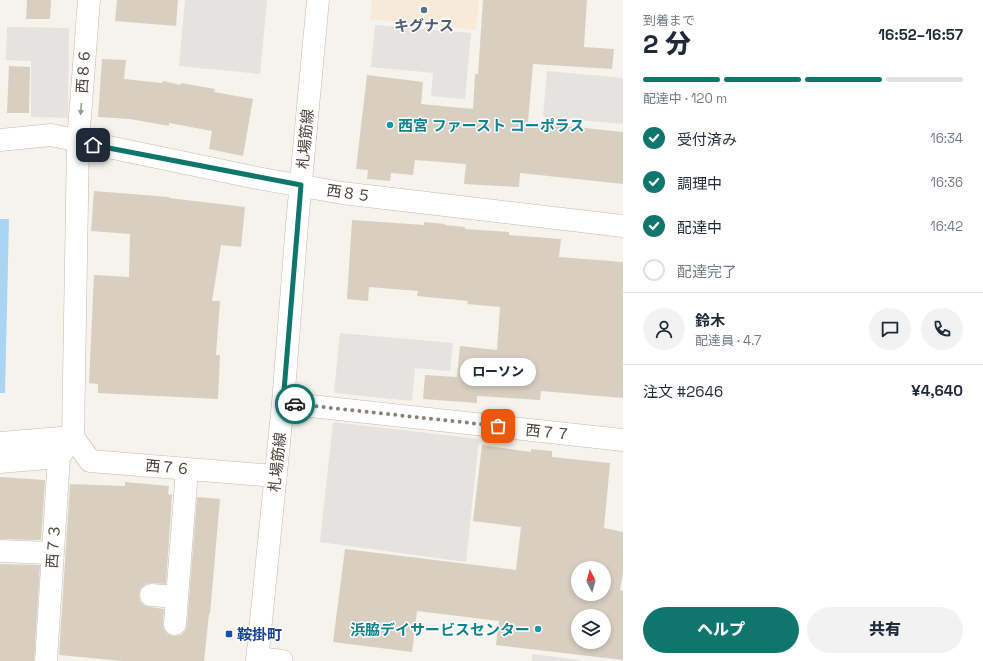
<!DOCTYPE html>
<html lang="ja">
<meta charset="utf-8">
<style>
:root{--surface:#fff;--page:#f2f2f3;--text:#1f2937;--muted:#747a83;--line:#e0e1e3;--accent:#0f766e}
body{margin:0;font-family:"Space Grotesk","Noto Sans JP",sans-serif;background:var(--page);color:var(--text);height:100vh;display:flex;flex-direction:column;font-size:15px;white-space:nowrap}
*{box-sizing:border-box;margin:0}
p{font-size:13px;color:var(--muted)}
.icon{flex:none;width:22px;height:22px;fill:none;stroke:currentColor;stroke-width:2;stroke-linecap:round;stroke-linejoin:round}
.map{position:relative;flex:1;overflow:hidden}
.drawer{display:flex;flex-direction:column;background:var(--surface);width:360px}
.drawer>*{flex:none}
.needle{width:26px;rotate:354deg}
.buttons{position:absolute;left:571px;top:561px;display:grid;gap:8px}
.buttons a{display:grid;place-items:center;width:40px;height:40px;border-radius:50%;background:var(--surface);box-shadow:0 2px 6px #0003;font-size:20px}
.pin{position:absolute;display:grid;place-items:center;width:34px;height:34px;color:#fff;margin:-17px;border-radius:8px;box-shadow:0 2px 6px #0006}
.courier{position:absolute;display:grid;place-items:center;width:40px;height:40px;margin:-20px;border:3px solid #0f766e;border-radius:50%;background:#fff;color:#222;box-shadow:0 1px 5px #0007}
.bubble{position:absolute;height:28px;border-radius:14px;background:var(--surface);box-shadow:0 2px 6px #0003;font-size:13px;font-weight:800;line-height:28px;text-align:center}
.headline em{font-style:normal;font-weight:800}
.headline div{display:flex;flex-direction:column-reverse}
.headline{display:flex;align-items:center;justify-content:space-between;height:68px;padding:0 20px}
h1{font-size:26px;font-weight:800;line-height:30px}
.bar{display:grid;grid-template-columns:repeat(4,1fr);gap:6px 4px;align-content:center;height:48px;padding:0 20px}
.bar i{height:5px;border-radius:3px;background:var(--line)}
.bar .current{background:var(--accent)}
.bar p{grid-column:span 4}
.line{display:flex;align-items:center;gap:10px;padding:0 20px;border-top:1px solid var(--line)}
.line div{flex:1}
.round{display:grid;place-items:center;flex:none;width:42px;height:42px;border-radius:21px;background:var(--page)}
ol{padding:0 20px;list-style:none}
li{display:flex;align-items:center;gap:12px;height:44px}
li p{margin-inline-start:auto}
li .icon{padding:4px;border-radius:50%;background:var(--accent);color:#fff;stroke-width:4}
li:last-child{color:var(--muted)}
li i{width:22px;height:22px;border:2px solid var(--line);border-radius:50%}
.cta{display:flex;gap:8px;margin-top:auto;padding:8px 20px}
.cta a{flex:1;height:46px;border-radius:24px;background:var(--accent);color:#fff;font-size:16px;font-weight:800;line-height:46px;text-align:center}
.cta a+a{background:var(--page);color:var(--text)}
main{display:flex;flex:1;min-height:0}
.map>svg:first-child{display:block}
.commercial{fill:#f7ead8}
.parking{fill:#e5e3e0}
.water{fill:#a9d4f2}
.building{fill:#d8cfc1;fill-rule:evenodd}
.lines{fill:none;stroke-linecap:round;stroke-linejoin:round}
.minor-casing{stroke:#c2bbae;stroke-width:23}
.minor{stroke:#fff;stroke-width:22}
.oneway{fill:#9c9892}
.done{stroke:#878178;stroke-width:4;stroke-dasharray:0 7.2}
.route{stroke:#0f766e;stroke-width:5}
.service-dot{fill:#5c6f8a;stroke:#fff;stroke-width:1.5}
.culture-dot{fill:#0f9aa8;stroke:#fff;stroke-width:1.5}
.transit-dot{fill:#1a4fb4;stroke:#fff;stroke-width:1.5}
.labels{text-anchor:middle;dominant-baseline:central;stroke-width:3;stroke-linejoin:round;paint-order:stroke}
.service-label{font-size:15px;font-weight:bold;fill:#4e5e75;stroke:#fff}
.street-label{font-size:15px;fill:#4b4439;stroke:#fff}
.culture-label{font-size:15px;font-weight:bold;fill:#0d838f;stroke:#fff;text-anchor:start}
.transit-label{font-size:15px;font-weight:bold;fill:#164399;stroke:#fff;text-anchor:start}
</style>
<main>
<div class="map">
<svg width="623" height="661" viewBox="0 0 623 661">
<rect width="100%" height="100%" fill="#f6f3ec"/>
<path class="commercial" d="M372 0H479L476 30 370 19Z"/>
<path class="parking" d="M185 0H267L260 74 179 66Z
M375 25 471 33 465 99 431 96 433 73 371 67Z
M7 27 69 28 68 118 31 117V61L6 60Z
M547 71 623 78V124L543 117Z
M340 333 453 343 450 371 415 368 412 401 334 393Z
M333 422 479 439 466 562 320 542Z
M532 654 581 660V661H532Z"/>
<path class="water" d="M0 219H9L5 393H0Z"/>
<path class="building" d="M27 0H51L50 19H26Z
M117 0H178L176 26 115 21Z
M483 0H587L584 47 614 49 612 69 533 64 528 122 623 132V184L520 173 519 187 464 184 466 164 415 160 413 175 391 173 390 181 367 179 368 170 356 169 367 75 423 82 421 104 473 109 475 74H478Z
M102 59 126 60 124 79 162 83 163 81 181 85V83L215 89 214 92 253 99 243 156 209 149 212 131 169 123V126L130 119 98 117Z
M9 66 30 67 29 113H7Z
M94 191 169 197V198L245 207 241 247 221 245 212 301H220L216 355H220L218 399 98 393V384L89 383 94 275 129 277 130 234 91 231Z
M352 220 424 225V222L445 224 444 225 465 227V229L509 232V235L561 239 559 257 623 262V398L541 391 540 400 477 396V403L423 399 425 375 457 377 460 346 497 350 500 307 467 304 468 301 417 296 418 291 369 287 368 301 347 299Z
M482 445 531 452V449L552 451V457L610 463 604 528 623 532V573L620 590 623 591V660L496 645 499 621 417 611 412 652 333 642 345 549 516 570 521 527 473 521ZM578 568H604V594H578ZM578 616H604V642H578Z
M0 477 45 480 41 540 0 539Z
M125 482 169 486 168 494 172 495 166 584 152 583 146 584 141 588 139 594 140 601 144 605 150 607 164 609 163 623 164 629 168 634 174 636 181 635 185 631 187 625 197 497 220 499 210 614H209L204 661H122L59 655 70 484 125 486Z
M0 564 40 565 34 661H0Z"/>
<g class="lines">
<g class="minor-casing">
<path id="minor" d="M0 140 51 135 257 178 342 193 623 226
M283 403 623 440
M73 437 78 142 89 0
M73 437 90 461 275 476
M0 443 73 437
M0 462 59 457
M0 551 52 553
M151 595 177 597
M175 624 187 469
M258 658 282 661
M46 661 59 457 73 437
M257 661 283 403 297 224 318 0"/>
</g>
<use href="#minor" class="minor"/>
</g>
<defs><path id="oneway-solid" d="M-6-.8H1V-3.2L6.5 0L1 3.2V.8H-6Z"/></defs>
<use class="oneway" href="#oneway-solid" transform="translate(81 109) rotate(94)"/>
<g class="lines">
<path class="done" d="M295 404 498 426"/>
<path class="route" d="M93 145 301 185 283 403 295 404"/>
</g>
<circle class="service-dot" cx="424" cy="10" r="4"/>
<g class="culture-dot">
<circle cx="390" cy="125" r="4"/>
<circle cx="538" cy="629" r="4"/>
</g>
<rect class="transit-dot" x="225" y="630" width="8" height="8" rx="2"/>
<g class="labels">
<g class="service-label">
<text x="424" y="25">キグナス</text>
</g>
<g class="street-label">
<text transform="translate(83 71) rotate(-86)">西８６</text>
<text transform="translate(305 139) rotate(-85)">札場筋線</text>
<text transform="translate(349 193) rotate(8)">西８５</text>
<text transform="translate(548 432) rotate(6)">西７７</text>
<text transform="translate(277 462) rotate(-84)">札場筋線</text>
<text transform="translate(168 467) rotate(5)">西７６</text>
<text transform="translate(53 546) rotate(-86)">西７３</text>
</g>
<g class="culture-label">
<text x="398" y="125">西宮 ファースト コーポラス</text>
<text x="530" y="629" text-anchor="end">浜脇デイサービスセンター</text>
</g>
<g class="transit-label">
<text x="237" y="634">鞍掛町</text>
</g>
</g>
</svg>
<div class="buttons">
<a><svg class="needle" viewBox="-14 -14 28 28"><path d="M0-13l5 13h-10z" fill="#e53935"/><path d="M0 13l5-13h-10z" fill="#747a83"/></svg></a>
<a><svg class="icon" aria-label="layers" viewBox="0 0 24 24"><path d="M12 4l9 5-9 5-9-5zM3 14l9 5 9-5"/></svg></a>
</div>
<div class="pin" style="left:498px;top:426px;background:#ea580c"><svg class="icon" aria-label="bag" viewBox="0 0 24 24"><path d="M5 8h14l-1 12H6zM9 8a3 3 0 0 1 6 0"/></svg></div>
<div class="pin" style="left:93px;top:145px;background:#1f2937"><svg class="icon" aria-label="home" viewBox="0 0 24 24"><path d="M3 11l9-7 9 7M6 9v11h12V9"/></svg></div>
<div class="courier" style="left:295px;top:404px"><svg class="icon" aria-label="car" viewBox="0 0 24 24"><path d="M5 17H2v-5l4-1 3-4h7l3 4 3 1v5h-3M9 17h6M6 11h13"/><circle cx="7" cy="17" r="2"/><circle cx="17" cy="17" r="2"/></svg></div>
<div class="bubble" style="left:460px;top:358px;width:76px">ローソン</div>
</div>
<section class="drawer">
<div class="headline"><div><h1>2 分</h1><p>到着まで</p></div><em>16:52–16:57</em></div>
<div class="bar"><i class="current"></i><i class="current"></i><i class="current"></i><i></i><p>配達中 · 120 m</p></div>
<ol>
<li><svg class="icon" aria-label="check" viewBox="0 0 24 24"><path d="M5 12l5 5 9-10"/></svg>受付済み<p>16:34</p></li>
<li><svg class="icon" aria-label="check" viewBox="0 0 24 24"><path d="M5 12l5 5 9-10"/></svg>調理中<p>16:36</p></li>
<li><svg class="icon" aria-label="check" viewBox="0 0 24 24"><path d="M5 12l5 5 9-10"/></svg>配達中<p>16:42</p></li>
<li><i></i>配達完了</li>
</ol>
<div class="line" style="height:72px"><a class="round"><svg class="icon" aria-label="person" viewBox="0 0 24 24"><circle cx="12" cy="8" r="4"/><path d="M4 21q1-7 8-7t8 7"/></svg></a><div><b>鈴木</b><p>配達員 · 4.7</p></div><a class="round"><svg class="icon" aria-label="chat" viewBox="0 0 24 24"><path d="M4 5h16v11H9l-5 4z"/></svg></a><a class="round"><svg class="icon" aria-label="phone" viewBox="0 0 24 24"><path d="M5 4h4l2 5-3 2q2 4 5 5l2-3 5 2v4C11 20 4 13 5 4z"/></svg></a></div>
<div class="line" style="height:52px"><div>注文 #2646</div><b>¥4,640</b></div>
<div class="cta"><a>ヘルプ</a><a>共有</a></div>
</section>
</main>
